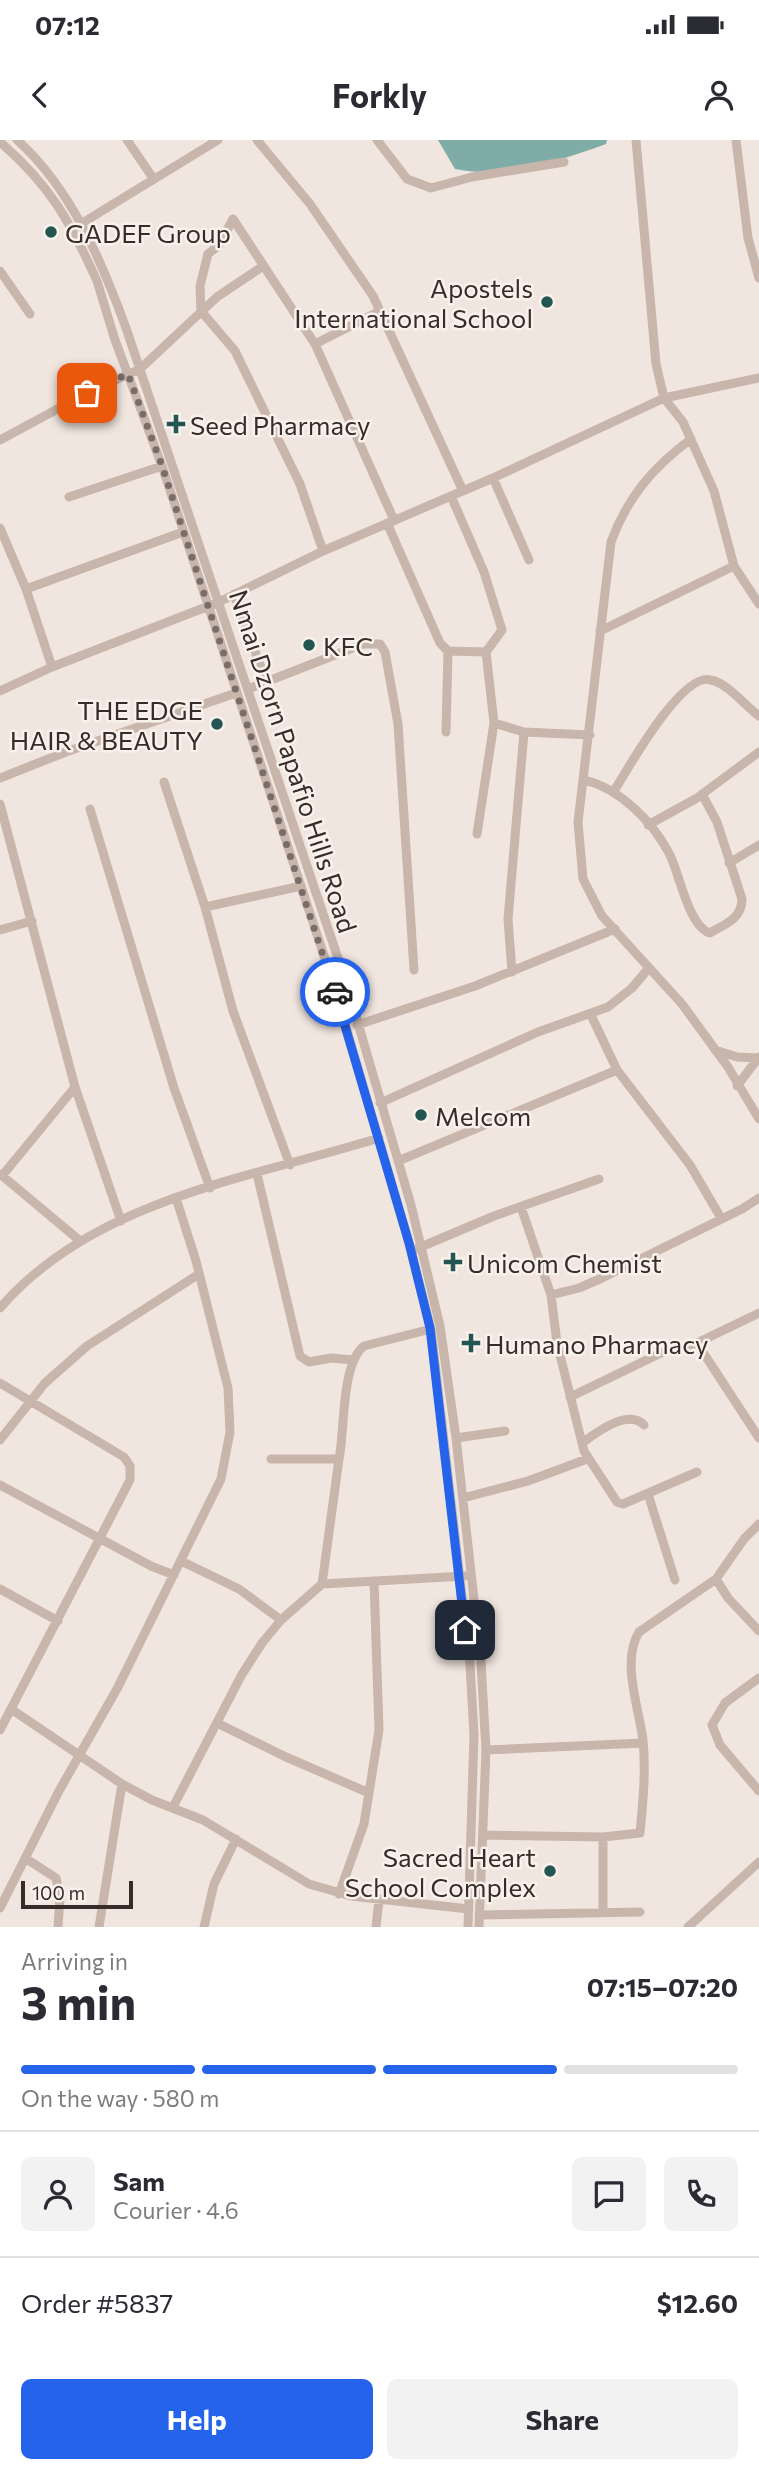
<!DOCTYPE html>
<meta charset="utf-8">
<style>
:root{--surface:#fff;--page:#f2f2f3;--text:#2b2b33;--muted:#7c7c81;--line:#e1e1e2;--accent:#2563eb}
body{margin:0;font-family:Commissioner,sans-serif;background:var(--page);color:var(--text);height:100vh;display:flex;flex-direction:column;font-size:26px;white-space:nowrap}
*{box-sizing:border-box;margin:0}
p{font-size:23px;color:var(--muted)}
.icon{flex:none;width:38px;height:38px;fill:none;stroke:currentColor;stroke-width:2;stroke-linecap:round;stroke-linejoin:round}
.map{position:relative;height:1787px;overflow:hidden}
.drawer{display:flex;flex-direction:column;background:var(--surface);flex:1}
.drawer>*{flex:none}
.scale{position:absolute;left:21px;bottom:18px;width:112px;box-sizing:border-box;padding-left:7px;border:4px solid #372c2a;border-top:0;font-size:19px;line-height:24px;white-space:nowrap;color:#372c2a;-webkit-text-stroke:5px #f9f1eb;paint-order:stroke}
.pin{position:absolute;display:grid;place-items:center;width:60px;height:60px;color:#fff;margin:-30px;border-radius:14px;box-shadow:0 4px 10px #0006}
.courier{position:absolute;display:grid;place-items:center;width:70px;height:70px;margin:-35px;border:5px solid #2563eb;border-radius:50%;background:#fff;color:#222;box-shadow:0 2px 9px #0007}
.summary em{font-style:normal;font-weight:700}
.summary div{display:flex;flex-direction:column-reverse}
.summary{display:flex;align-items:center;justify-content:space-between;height:119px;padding:0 21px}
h1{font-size:46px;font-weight:700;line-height:52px}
.bar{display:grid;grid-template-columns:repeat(4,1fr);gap:10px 7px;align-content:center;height:84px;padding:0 21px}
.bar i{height:9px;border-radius:5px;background:var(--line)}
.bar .active{background:var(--accent)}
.bar p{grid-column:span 4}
.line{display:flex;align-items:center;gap:18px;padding:0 21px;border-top:2px solid var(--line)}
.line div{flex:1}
.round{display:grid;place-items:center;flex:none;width:74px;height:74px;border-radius:10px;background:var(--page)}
.action{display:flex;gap:14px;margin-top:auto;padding:14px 21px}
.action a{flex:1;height:80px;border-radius:10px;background:var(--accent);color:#fff;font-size:28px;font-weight:700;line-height:80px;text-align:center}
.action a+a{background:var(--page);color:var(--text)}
.status{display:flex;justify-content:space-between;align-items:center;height:49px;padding:0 35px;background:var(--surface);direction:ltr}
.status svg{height:19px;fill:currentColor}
header{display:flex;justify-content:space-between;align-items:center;height:91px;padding:0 21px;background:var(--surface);font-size:32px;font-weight:700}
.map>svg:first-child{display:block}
.water{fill:#80aca8}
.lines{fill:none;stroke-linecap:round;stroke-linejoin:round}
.minor{stroke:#c8b5ac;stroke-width:9}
.done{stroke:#786d69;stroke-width:7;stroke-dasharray:0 12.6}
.route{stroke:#2563eb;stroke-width:9}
.poi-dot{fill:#235552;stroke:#f9f1eb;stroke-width:2.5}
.labels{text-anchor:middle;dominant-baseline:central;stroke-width:5;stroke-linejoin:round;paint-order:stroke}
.poi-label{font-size:26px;fill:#372c2a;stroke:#f9f1eb;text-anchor:start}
.street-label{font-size:26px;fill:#372c2a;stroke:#f9f1eb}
</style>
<div class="status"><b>07:12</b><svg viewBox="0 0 49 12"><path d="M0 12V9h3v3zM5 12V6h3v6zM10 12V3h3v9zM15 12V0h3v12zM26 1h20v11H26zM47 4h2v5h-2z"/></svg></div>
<header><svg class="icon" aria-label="back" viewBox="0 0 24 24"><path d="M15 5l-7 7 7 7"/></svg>Forkly<svg class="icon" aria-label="person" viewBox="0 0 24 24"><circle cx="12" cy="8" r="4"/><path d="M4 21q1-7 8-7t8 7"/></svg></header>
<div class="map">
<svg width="759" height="1787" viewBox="0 0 759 1787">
<rect width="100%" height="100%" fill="#f1e6df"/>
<path class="water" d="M438 0H607L606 4C559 21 504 39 455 29Z"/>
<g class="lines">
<path class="minor" d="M17 0C71 48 102 122 126 188L346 842 411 1065 440 1186 456 1298 481 1522 486 1610 479 1787
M127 0 153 38
M257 0 310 64 373 156 463 351
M377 0 407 39 431 48 472 37 564 22
M636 0 656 224 664 258 683 282 714 351 734 426 759 464
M736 0 748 98 759 138
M0 2C50 45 70 81 97 141L115 200 162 326 334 846 409 1103 431 1189 470 1525 474 1595 468 1787
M79 85 218 0
M0 131 30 174
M315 204 380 171
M691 299C653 327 627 358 611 402L578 682 583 739 602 776 682 864 728 927 759 979
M0 300 87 253 140 229 217 157 263 126
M493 338 529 420
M69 357 162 326
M387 383 440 503 448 511 486 512 502 490 484 432 451 356
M0 388 26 449 52 527
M323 411 300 344 235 211 201 171 200 146 208 114 219 105 233 79 315 204 394 380
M26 449 183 392
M234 454 266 541
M600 491 734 426
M248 549 363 504H380L385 512 398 584 414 830
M0 551 52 527 219 462 323 411 493 338 664 258 759 238
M494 583 524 592 590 595
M446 592 448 511
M0 638 66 612 236 553
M585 640C620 649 652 681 669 713 680 734 688 786 710 793 725 784 742 779 742 759L717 682 702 654
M164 642 205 767 233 871 290 1025
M614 651C628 629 682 531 711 540 729 544 745 566 759 576
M0 664 75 947 2 1036
M90 669 174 948 210 1048
M648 685 697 658 759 612
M477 694 494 583 486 512
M729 723 759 705
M205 767 301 746
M0 790 32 781
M512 832 508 779 524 592
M591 875 617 930 690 1025 721 1078
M357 885 475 846 615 789
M715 910 737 917 758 918
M737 946 759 917
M75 947 121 1081
M380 963 538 892 608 867 632 848 648 829
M398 1021 617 930
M0 1034 79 1100
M257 1034 300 1216 309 1222 331 1218 353 1220
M521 1067 551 1155 557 1203 584 1311 617 1362 623 1364 697 1332
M416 1109 494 1076 599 1039
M551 1155 579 1148 602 1138 742 1069 759 1058
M0 1168C93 1060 250 1038 379 998
M697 1203 759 1298
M0 1243 124 1317 130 1326V1340L0 1590
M570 1257 661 1213 697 1203 759 1173
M456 1298 505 1291
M0 1300 45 1243 87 1206 199 1134
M582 1303C596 1293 628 1268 644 1285
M271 1319H339C345 1290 341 1224 364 1206L431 1189
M0 1345 151 1426 174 1435
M648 1354 675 1440
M463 1358 528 1341 587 1319
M181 1421 239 1449 281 1480
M716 1439 728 1458 759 1491
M322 1444 339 1319
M0 1449 58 1481
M759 1538 725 1563 712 1585 720 1605 759 1651
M11 1569 122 1644 152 1660 203 1680 309 1744 351 1756 469 1769
M217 1583 286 1617 369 1653
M486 1610 643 1603
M173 1667 241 1536 262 1503 281 1480 322 1444 465 1436
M483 1695 603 1697 640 1693C643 1662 646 1631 643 1600 639 1568 621 1521 639 1492L716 1439 744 1399 759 1384
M25 1718 56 1738 60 1757 58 1787
M339 1754 364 1684 379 1590 374 1441
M0 1768 59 1651 118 1547 221 1339 230 1292 228 1248 196 1121 176 1058
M603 1772V1697
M479 1775 640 1772
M99 1787 122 1644
M204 1787 214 1744 236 1699
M376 1787 379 1760
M688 1787 759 1722"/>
</g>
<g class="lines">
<path class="done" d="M87 253 128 234 162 326 335 852"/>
<path class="route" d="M335 852 409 1103 430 1188 465 1490"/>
</g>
<g class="poi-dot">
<circle cx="51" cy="92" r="7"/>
<circle cx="547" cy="162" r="7"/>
<path d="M172.5 273.5h7v7h7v7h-7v7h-7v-7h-7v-7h7z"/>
<circle cx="309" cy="505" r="7"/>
<circle cx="217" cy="584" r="7"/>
<circle cx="421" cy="975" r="7"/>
<path d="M449.5 1111.5h7v7h7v7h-7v7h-7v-7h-7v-7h7z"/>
<path d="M467.5 1192.5h7v7h7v7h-7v7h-7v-7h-7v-7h7z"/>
<circle cx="550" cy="1731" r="7"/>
</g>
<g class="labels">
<g class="poi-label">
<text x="65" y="92">GADEF Group</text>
<text x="533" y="147" text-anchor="end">Apostels<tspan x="533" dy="30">International School</tspan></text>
<text x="190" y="284">Seed Pharmacy</text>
<text x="323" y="505">KFC</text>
<text x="203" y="569" text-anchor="end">THE EDGE<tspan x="203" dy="30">HAIR &amp; BEAUTY</tspan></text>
<text x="435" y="975">Melcom</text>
<text x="467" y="1122">Unicom Chemist</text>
<text x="485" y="1203">Humano Pharmacy</text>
<text x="536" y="1716" text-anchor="end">Sacred Heart<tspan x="536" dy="30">School Complex</tspan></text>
</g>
<g class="street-label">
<text transform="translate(294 621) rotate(72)">Nmai Dzorn Papafio Hills Road</text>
</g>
</g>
</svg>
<div class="scale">100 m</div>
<div class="pin" style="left:87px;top:253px;background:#ea580c"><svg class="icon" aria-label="bag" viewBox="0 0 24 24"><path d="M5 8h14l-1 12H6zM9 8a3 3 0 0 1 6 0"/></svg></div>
<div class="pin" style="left:465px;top:1490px;background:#1f2937"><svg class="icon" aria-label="home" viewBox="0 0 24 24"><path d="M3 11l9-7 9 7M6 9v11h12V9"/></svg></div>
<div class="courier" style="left:335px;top:852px"><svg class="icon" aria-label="car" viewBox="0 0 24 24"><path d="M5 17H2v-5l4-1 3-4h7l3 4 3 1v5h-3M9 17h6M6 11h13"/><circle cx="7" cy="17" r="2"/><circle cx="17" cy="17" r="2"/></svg></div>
</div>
<section class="drawer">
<div class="summary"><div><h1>3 min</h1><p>Arriving in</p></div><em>07:15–07:20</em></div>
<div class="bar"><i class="active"></i><i class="active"></i><i class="active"></i><i></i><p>On the way · 580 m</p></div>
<div class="line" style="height:126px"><a class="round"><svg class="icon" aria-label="person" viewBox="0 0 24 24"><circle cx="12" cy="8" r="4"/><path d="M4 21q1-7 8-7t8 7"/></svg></a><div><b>Sam</b><p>Courier · 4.6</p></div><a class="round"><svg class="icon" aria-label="chat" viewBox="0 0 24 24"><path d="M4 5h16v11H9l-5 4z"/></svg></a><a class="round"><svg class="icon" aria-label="phone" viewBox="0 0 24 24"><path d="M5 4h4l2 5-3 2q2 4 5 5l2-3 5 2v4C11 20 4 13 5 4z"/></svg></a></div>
<div class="line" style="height:91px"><div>Order #5837</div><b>$12.60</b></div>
<div class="action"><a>Help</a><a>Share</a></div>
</section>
